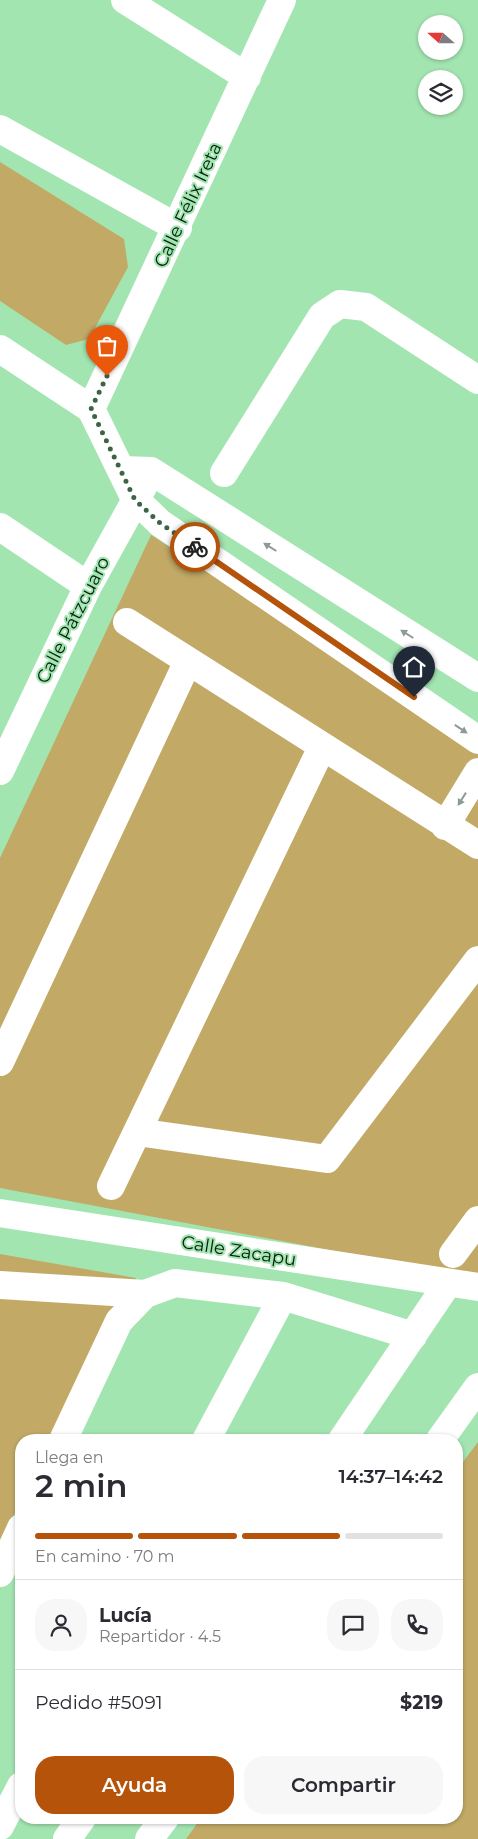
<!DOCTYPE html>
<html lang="es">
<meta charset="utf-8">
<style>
:root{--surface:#fff;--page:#f7f7f7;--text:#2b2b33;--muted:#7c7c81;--line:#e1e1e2;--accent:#b45309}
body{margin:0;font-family:Montserrat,sans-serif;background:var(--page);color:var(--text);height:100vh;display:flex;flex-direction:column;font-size:19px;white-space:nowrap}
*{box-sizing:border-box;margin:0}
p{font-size:16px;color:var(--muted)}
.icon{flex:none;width:28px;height:28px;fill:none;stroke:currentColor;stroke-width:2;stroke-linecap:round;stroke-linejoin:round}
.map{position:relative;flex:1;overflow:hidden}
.sheet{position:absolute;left:15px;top:1434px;width:448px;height:390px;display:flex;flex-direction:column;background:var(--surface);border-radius:20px;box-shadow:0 1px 4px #0004}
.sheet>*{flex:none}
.needle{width:32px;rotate:291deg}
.tools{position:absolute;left:418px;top:15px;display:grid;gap:10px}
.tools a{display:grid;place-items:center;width:45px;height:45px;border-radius:50%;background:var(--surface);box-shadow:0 1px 4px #0004;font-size:25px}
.pin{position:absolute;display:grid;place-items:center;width:42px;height:42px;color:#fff;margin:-51px -21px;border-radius:50% 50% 50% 0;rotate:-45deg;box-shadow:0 0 5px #0007}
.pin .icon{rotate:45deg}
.courier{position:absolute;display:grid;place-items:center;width:50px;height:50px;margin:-25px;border:4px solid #b45309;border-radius:50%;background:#fff;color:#222;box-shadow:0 1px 6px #0007}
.overview em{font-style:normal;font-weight:600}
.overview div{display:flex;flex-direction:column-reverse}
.overview{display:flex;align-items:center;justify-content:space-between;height:85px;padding:0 20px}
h1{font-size:32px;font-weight:600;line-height:38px}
.bar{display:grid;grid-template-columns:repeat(4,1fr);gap:8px 5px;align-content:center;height:60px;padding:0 20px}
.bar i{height:6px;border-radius:4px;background:var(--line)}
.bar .active{background:var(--accent)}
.bar p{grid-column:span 4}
.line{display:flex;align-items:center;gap:12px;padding:0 20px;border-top:1px solid var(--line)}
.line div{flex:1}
.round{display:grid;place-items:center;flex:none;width:52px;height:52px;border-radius:20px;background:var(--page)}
.action{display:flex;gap:10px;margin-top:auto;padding:10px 20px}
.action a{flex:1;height:58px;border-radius:20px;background:var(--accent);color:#fff;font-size:20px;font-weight:600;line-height:58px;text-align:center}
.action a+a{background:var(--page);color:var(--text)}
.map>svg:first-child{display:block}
.green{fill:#c2aa66}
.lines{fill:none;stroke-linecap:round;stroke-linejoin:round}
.minor{stroke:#fff;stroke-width:28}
.major{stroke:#fff;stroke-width:28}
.oneway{fill:#8e9b92}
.done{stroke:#3c6546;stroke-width:5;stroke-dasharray:0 9}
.route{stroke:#b45309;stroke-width:6}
.labels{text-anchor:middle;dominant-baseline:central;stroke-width:4;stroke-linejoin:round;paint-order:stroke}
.street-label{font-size:18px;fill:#05200d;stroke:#a3e5b1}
</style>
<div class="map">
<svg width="478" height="1839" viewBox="0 0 478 1839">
<rect width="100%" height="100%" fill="#a3e5b1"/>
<path class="green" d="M0 162 124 239 128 267 89 339 66 345 0 301Z
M151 535 478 747V1278L0 1188V858Z
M0 1254 136 1278 52 1440H21V1501L0 1542Z
M478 1442V1839H186L201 1818H456V1471Z"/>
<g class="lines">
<path class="minor" d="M125 0 247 77
M0 129 178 228
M0 349 91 409 135 499 160 523 478 740
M91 409 282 0
M122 470 151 471 478 678
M224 473 322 316 340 304 366 307 478 380
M0 527 88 586
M127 622 478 845
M0 771 88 586 144 485
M445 826 478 772
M0 1062 188 661
M137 1132 327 1159 478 960
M111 1186 322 747
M0 1213 478 1287
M453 1254 478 1220
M0 1285 145 1294 175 1283 283 1296 413 1336
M63 1440 119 1321 145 1294
M206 1440 283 1296
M342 1440 448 1283
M0 1573 21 1528
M0 1826 21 1786
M67 1839 82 1818"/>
<path class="major" d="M440 1440 478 1387
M149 1839 165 1818"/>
</g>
<defs><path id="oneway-solid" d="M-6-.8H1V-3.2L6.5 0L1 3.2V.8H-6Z" transform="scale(1.25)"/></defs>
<g class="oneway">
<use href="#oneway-solid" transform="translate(270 547) rotate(-148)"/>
<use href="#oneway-solid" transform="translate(407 634) rotate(-148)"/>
<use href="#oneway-solid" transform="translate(461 729) rotate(34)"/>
<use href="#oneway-solid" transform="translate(462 799) rotate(122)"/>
</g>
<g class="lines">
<path class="done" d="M107 376 91 409 135 500 160 523 195 547"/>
<path class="route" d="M195 547 414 697"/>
</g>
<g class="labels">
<g class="street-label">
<text transform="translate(188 205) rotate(-65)">Calle Félix Ireta</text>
<text transform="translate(73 620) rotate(-63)">Calle Pátzcuaro</text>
<text transform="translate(239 1251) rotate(9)">Calle Zacapu</text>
</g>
</g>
</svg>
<div class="tools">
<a><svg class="needle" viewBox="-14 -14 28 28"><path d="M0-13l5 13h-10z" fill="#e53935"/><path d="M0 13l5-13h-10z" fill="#7c7c81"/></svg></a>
<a><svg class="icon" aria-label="layers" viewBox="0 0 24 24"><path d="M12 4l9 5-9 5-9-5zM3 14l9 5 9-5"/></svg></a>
</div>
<div class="pin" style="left:107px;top:376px;background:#ea580c"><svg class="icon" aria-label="bag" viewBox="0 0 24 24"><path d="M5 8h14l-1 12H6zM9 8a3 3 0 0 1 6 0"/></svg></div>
<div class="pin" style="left:414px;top:697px;background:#1f2937"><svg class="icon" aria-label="home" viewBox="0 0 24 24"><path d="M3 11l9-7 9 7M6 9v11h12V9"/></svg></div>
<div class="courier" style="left:195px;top:547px"><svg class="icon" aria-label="bike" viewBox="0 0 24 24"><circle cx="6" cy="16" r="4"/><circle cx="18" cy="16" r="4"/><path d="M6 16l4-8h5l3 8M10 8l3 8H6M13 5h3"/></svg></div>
<section class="sheet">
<div class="overview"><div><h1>2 min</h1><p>Llega en</p></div><em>14:37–14:42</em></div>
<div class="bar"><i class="active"></i><i class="active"></i><i class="active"></i><i></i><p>En camino · 70 m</p></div>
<div class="line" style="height:90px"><a class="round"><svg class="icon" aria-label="person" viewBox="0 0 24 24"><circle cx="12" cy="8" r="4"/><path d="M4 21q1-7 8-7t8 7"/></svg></a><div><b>Lucía</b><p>Repartidor · 4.5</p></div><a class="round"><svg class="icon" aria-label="chat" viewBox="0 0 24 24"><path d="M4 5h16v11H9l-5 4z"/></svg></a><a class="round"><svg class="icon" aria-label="phone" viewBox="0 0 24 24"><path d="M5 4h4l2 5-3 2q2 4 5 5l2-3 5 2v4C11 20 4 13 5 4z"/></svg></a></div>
<div class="line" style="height:65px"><div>Pedido #5091</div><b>$219</b></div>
<div class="action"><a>Ayuda</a><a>Compartir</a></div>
</section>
</div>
